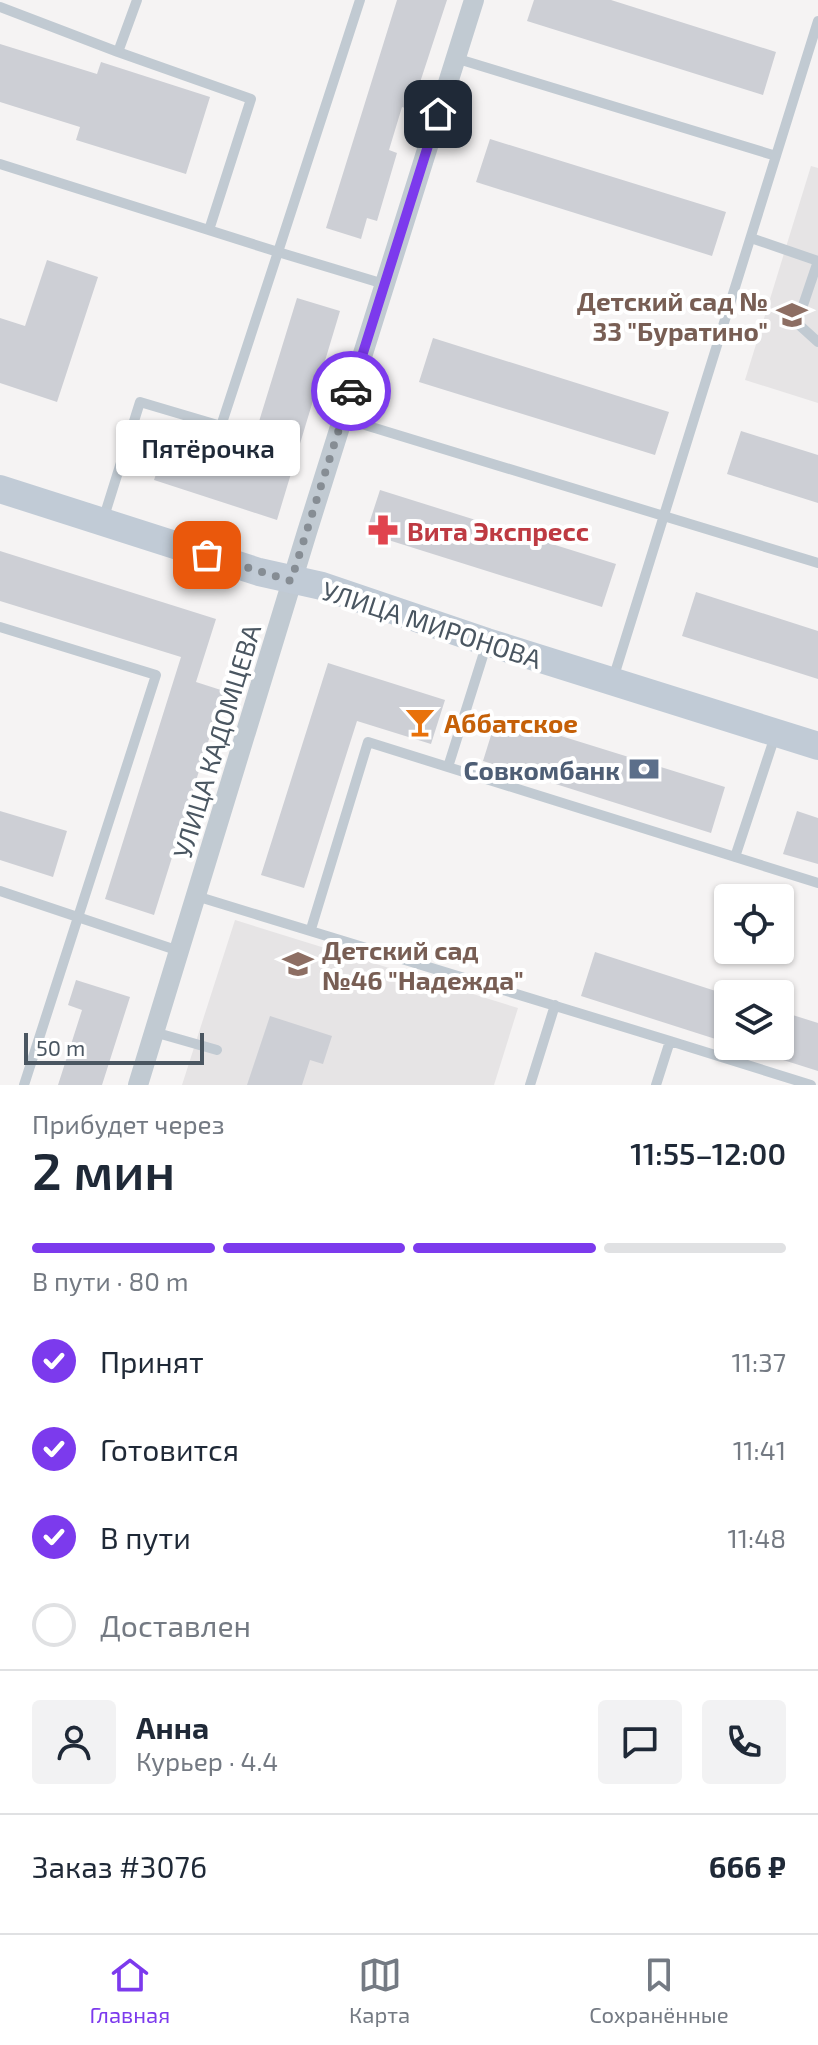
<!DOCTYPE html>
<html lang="ru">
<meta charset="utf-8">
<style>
:root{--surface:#fff;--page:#f2f2f3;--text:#1f2937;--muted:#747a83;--line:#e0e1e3;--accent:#7c3aed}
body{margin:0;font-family:"Exo 2",sans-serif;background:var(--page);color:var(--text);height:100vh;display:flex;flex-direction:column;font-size:30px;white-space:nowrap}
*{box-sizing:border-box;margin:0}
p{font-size:26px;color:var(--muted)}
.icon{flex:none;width:44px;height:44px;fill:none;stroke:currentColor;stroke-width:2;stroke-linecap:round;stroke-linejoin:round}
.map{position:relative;height:1085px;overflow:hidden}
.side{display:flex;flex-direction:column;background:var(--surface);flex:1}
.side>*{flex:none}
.fabs{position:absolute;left:714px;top:884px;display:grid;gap:16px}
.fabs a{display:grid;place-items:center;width:80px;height:80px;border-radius:8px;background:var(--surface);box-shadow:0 2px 6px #0004;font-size:40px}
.scale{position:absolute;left:24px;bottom:20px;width:180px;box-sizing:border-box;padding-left:8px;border:4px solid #4a5661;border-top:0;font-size:22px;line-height:28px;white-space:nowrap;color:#4a5661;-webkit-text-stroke:6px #fff;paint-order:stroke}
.pin{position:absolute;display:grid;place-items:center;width:68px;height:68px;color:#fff;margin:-34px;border-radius:16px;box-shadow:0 4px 12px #0006}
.courier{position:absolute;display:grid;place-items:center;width:80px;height:80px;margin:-40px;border:6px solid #7c3aed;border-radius:50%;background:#fff;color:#222;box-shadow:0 2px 10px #0007}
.bubble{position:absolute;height:56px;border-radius:8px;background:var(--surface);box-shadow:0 2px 6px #0004;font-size:26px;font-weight:600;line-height:56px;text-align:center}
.headline em{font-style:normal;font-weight:600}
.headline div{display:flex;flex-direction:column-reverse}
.headline{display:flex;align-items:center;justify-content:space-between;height:136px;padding:0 32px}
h1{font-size:52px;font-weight:600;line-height:60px}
.bar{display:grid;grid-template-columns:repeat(4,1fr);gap:12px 8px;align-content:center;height:96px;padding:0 32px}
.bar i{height:10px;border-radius:6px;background:var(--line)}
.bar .current{background:var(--accent)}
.bar p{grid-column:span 4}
.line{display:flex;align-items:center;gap:20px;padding:0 32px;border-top:2px solid var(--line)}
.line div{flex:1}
.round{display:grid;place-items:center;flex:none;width:84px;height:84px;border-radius:8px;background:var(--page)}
ol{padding:0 32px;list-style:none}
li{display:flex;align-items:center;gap:24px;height:88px}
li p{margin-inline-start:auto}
li .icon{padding:8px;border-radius:50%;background:var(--accent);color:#fff;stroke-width:4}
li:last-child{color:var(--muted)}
li i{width:44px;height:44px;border:4px solid var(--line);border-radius:50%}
.dock{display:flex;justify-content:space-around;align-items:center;height:112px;border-top:2px solid var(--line);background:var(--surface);font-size:22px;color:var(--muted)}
.dock a{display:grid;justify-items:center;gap:4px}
.dock .current{color:var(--accent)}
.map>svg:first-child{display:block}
.education{fill:#e6e4e5}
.building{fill:#cdcfd5}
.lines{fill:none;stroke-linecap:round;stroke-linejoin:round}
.service{stroke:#c1cad2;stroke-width:10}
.minor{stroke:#c1cad2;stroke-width:20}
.secondary{stroke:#c1cbd6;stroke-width:28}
.done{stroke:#868d94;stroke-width:8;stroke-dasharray:0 14.4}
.route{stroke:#7c3aed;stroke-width:10}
.labels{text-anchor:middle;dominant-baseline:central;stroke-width:8;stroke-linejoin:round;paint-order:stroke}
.education-label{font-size:26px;font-weight:bold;fill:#785e54;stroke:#fff;text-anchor:end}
.health-label{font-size:26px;font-weight:bold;fill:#be3a42;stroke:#fff;text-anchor:start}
.street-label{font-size:26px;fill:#4a5661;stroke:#fff}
.food-label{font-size:26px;font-weight:bold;fill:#c56008;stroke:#fff;text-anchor:start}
.service-label{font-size:26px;font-weight:bold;fill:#4e5e75;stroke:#fff;text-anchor:end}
</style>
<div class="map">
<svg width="818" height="1085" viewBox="0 0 818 1085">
<rect width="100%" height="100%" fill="#f5f3f3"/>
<path class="education" d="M811 166 818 168V403L745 380Z
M235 920 518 1008 494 1085H182Z"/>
<path class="building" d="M397 0H447L411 110 402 107 389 150 397 153 377 221 367 218 361 239 326 228Z
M534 0H611L776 52 763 95 527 21Z
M0 44 97 74 101 62 210 97 186 174 76 140 80 127 0 102Z
M490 139 726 212 712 256 476 182Z
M47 260 98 277 57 402 0 383V318L25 326Z
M297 298 340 311 277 520 154 480 167 442 245 467Z
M433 338 669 412 655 455 419 382Z
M741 431 818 455V503L727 474Z
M380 490 616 564 602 607 366 533Z
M0 551 216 619 196 682 224 691 154 915 105 899 181 657 0 601Z
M696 592 818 631V679L682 636Z
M328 663 445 700 431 744 357 721 304 888 261 875Z
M497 716 725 787 711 833 483 761Z
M0 811 67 831 53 877 0 860Z
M797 811 818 818V864L783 854Z
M595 952 728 995V1043L581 996Z
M76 980 130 997 102 1085H58L82 1010 68 1005Z
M780 1011 818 1023V1071L780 1059Z
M270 1016 332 1036 323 1064 310 1060 302 1085H247Z"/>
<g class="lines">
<path class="service" d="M137 0 118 52 251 99 209 230
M360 0 278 252 384 284
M0 7 118 52
M455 58 776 156
M0 164 278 252 221 426 140 402 103 520
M751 238 818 261
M818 261 797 323 818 342
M342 418 818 563
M0 627 156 675 24 1085
M613 679 818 21
M448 767 487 643
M735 857 776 733
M0 891 179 951
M196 896 670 1041 656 1085
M311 929 368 742 818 883
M154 1032 217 1050
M670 1041 811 1085
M530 1085 555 1005"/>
<path class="minor" d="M138 1085 307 532 474 0"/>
<path class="secondary" d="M0 489 259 572 322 586 487 642 818 746"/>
</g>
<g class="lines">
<path class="done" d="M207 555 291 581 351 391"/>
<path class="route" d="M351 391 438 114"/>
</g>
<defs>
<g id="school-bare" transform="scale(2.4)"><path d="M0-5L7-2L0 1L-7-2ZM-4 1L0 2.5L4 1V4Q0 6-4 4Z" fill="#8d6e63" stroke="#fff" stroke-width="2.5" paint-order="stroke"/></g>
<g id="pharmacy-bare" transform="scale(2.4)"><path d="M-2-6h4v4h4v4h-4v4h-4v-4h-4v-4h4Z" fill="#e0444e" stroke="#fff" stroke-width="2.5" paint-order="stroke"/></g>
<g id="bar-bare" transform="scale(2.4)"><path d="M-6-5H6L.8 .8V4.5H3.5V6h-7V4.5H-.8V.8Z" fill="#e8710a" stroke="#fff" stroke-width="2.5" paint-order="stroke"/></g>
<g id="bank-bare" transform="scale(2.4)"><path d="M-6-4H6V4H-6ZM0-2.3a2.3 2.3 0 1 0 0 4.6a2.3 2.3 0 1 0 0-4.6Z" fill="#5c6f8a" stroke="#fff" stroke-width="2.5" paint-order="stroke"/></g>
</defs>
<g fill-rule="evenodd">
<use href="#school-bare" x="792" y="315"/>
<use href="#pharmacy-bare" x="383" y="530"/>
<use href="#bar-bare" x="420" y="722"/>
<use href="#bank-bare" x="644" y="769"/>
<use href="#school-bare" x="298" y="964"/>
</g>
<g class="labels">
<g class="education-label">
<text x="768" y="300">Детский сад №<tspan x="768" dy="30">33 "Буратино"</tspan></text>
<text x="322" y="949" text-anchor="start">Детский сад<tspan x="322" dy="30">№46 "Надежда"</tspan></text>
</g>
<g class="health-label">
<text x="407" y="530">Вита Экспресс</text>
</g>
<g class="street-label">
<text transform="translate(432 624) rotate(18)">УЛИЦА МИРОНОВА</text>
<text transform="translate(216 741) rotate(-73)">УЛИЦА КАДОМЦЕВА</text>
</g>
<g class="food-label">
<text x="444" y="722">Аббатское</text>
</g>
<g class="service-label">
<text x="620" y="769">Совкомбанк</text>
</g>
</g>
</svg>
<div class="fabs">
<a><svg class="icon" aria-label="locate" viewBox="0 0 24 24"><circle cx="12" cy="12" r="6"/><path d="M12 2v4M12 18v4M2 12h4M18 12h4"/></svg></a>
<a><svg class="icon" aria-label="layers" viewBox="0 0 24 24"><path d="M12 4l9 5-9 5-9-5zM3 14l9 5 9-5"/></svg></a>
</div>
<div class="scale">50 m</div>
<div class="pin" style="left:207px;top:555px;background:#ea580c"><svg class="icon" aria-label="bag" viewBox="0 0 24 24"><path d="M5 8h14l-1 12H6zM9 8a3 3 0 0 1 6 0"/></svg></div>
<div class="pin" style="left:438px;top:114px;background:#1f2937"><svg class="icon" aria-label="home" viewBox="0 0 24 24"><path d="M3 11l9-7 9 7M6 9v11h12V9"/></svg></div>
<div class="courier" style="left:351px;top:391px"><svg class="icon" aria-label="car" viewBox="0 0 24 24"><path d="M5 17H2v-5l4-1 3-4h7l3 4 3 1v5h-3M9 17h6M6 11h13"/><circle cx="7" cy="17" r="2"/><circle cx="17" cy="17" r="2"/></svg></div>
<div class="bubble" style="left:116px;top:420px;width:184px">Пятёрочка</div>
</div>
<section class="side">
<div class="headline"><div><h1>2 мин</h1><p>Прибудет через</p></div><em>11:55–12:00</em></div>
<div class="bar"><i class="current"></i><i class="current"></i><i class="current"></i><i></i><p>В пути · 80 m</p></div>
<ol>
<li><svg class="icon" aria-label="check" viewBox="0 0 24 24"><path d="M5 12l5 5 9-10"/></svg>Принят<p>11:37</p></li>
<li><svg class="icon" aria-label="check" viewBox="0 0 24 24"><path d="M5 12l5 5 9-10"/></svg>Готовится<p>11:41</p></li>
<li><svg class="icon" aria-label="check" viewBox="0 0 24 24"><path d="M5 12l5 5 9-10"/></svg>В пути<p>11:48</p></li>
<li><i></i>Доставлен</li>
</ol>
<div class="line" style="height:144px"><a class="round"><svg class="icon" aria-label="person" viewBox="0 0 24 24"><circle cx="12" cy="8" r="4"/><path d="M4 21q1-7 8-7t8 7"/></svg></a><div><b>Анна</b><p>Курьер · 4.4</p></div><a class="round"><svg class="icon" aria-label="chat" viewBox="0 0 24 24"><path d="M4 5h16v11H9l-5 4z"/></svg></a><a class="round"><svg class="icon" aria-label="phone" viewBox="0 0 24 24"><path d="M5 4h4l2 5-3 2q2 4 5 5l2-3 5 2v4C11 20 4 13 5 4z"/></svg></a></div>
<div class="line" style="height:104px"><div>Заказ #3076</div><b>666 ₽</b></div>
</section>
<nav class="dock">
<a class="current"><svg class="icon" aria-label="home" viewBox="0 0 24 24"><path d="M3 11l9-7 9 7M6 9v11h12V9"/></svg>Главная</a>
<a><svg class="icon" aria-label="map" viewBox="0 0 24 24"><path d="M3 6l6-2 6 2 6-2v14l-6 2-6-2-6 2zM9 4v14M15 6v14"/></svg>Карта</a>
<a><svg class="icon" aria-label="saved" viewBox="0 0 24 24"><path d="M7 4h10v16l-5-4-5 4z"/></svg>Сохранённые</a>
</nav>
